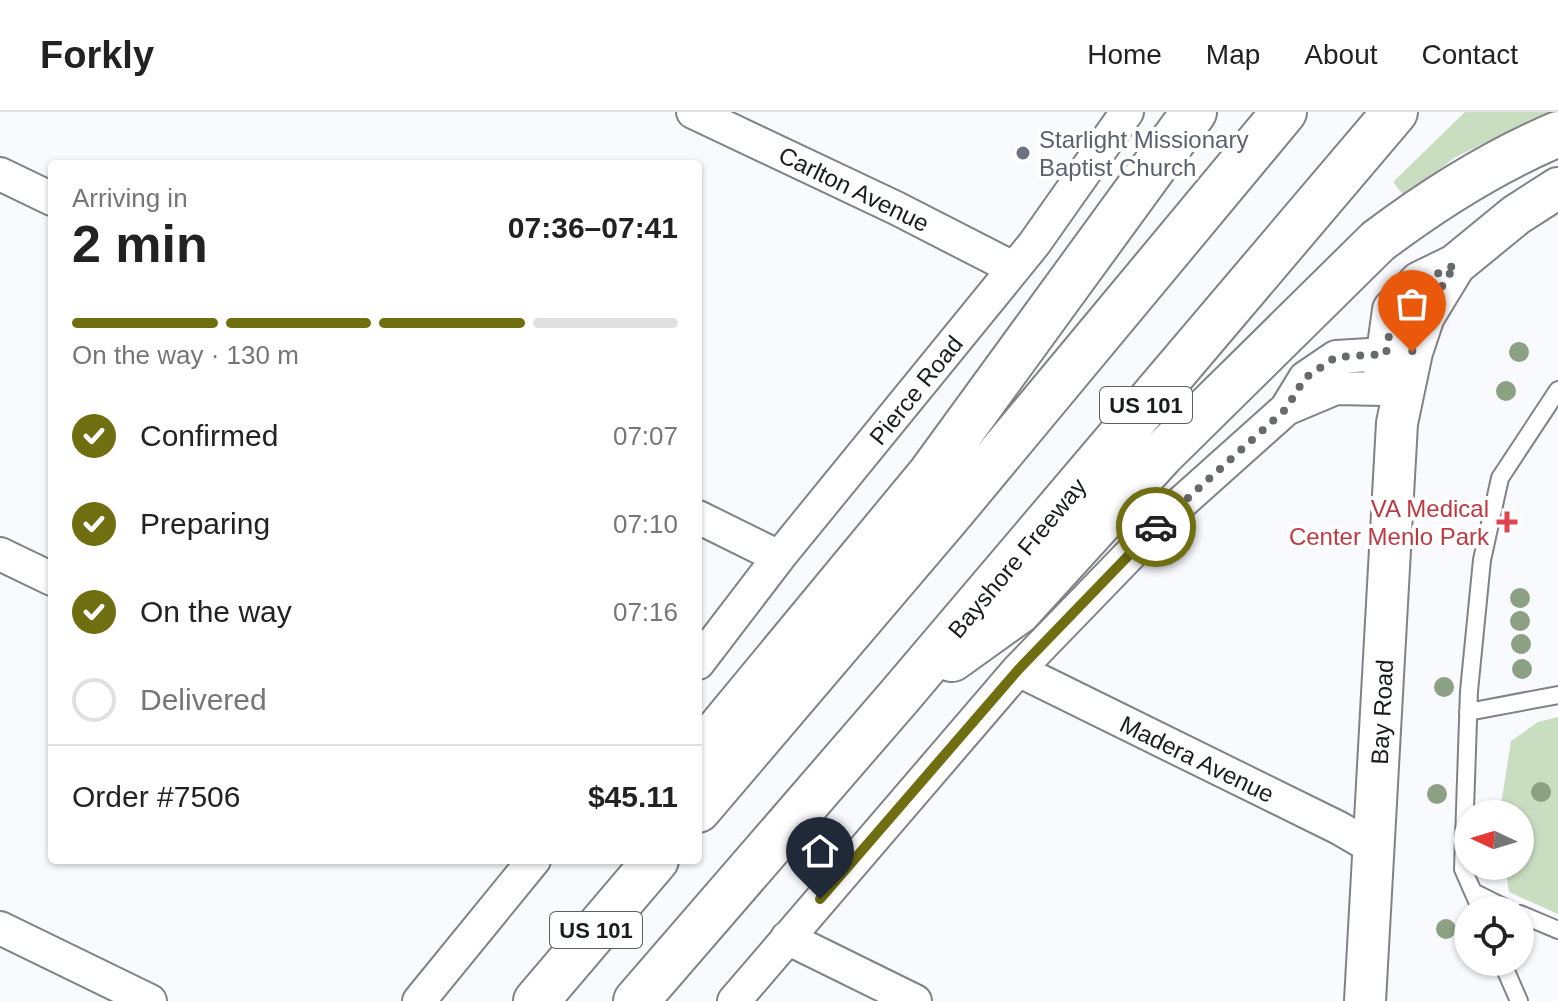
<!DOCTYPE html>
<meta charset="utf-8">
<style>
:root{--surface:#fff;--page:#f6f6f6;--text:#222;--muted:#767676;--line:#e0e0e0;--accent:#6f6e10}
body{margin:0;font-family:Helvetica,sans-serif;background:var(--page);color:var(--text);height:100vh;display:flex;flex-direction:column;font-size:30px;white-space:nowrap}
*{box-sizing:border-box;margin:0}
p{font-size:26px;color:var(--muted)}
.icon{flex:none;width:44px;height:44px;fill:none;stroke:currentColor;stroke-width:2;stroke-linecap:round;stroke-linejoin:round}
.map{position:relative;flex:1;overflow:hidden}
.sheet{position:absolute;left:48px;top:48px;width:654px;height:704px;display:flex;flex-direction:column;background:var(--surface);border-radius:8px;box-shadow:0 2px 6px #0004}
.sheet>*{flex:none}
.needle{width:52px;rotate:274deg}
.tools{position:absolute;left:1454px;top:688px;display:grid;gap:16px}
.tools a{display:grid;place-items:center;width:80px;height:80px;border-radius:50%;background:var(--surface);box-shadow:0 2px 6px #0004;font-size:40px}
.pin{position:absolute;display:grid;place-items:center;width:68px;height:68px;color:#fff;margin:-82px -34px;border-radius:50% 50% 50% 0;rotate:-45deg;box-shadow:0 0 8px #0007}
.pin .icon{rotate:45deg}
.courier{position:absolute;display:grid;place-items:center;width:80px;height:80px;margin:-40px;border:6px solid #6f6e10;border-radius:50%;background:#fff;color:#222;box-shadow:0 2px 10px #0007}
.head em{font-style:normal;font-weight:700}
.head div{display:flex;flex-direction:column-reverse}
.head{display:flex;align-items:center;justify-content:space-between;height:136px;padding:0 24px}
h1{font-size:52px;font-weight:700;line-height:60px}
.bar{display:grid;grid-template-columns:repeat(4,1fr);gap:12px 8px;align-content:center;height:96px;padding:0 24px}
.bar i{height:10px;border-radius:6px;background:var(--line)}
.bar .selected{background:var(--accent)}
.bar p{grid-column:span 4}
.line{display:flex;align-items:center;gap:20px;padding:0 24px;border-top:2px solid var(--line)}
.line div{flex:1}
ol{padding:0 24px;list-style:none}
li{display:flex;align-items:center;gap:24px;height:88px}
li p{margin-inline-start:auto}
li .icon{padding:8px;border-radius:50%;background:var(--accent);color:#fff;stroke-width:4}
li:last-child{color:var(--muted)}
li i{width:44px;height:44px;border:4px solid var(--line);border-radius:50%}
header{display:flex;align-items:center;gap:48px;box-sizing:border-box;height:112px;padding:0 40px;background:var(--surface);border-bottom:2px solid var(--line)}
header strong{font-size:38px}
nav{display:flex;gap:44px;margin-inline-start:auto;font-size:28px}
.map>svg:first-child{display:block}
.green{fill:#c9ddc1}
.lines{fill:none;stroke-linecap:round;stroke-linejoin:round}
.service-casing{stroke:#808285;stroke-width:20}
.minor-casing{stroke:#808285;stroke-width:36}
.tertiary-casing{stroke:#808285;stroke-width:44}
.motorway-casing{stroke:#808285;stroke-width:48}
.service{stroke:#fff;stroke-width:16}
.minor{stroke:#fff;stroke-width:32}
.tertiary{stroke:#fff;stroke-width:40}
.motorway{stroke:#fff;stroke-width:44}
.tree{fill:#8ca083}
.done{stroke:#68696b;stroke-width:8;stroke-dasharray:0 14.4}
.route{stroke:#6f6e10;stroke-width:10}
.worship-dot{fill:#6b7280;stroke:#fff;stroke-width:3}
.health-dot{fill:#e0444e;stroke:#fff;stroke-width:3}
.labels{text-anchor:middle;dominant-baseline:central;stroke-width:8;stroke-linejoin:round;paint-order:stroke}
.shield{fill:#fff;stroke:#5f5f60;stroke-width:2}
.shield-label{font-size:22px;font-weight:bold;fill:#1a1b1c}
.worship-label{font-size:24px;fill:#5b616d;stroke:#fff;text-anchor:start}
.street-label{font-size:24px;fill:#1a1b1c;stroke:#fff}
.health-label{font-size:24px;fill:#be3a42;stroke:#fff;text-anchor:end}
</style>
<header>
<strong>Forkly</strong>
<nav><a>Home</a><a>Map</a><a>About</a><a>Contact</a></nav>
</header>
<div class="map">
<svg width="1558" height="889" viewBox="0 0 1558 889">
<rect width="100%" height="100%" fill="#f9fafe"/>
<path class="green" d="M1465 0H1558L1523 12 1454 46 1405 85 1393 70Z
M1558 605V802L1509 780 1505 754H1520V702H1500V699L1511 629 1538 610Z"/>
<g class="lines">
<g class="service-casing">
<path id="service" d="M1468 600 1558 583
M1473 780 1509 798
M1481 798 1463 757 1469 579 1482 448 1500 366 1558 278
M1520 802 1558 818
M1502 850 1519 889"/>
</g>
<g class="minor-casing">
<path id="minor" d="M693 0 896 96 1013 156
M0 62 52 87
M1286 297 1336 276 1383 277
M698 405 779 445
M0 442 52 467
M698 551 779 445 1034 132 1127 0
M1018 558 1339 716 1375 737
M0 816 150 889
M787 826 915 889
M419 889 534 748
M734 889 1018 558 1172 399 1286 297 1305 266 1336 245 1386 242"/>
</g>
<g class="tertiary-casing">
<path id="tertiary" d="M1383 270 1393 198 1420 170 1455 153 1516 103 1558 76
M1365 889 1397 311 1412 240 1424 204 1455 153"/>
</g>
<g class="motorway-casing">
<path id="motorway" d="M952 547 1019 499 1162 342 1378 129C1435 86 1492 50 1558 22
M698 643 931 361 1194 0
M698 698 950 402 1284 0
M536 889 656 748
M636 889 898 586 1395 0"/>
</g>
<use href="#service" class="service"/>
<use href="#minor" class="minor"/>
<use href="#tertiary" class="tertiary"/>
<use href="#motorway" class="motorway"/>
</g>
<g class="tree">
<circle cx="1519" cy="240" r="10"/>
<circle cx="1506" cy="279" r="10"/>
<circle cx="1520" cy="486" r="10"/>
<circle cx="1520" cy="509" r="10"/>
<circle cx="1521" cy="532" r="10"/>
<circle cx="1522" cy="557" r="10"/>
<circle cx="1444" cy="575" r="10"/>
<circle cx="1541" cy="680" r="10"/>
<circle cx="1437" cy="682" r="10"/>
<circle cx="1446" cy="817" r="10"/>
</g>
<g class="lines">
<path class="done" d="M1156 415 1286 297 1305 266 1336 245 1386 242 1393 198 1420 170 1455 153 1424 204 1412 240"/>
<path class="route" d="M820 787 1018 558 1156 415"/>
</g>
<circle class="worship-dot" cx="1023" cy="41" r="8"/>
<path class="health-dot" d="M1503 398h8v8h8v8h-8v8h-8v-8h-8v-8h8z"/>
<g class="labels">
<g class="shield">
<rect x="1100" y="275" width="92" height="36" rx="6"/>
<rect x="550" y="800" width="92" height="36" rx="6"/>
</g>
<g class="shield-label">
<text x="1146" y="293">US 101</text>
<text x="596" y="818">US 101</text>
</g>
<g class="worship-label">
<text x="1039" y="27">Starlight Missionary<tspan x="1039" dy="28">Baptist Church</tspan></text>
</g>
<g class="street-label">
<text transform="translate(854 77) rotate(26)">Carlton Avenue</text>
<text transform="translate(916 278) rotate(-51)">Pierce Road</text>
<text transform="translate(1017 446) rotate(-50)">Bayshore Freeway</text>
<text transform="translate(1382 600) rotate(-87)">Bay Road</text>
<text transform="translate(1197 647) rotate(26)">Madera Avenue</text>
</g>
<g class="health-label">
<text x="1489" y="396">VA Medical<tspan x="1489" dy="28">Center Menlo Park</tspan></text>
</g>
</g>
</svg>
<div class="tools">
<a><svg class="needle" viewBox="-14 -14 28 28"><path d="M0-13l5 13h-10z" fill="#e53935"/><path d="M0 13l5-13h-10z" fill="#767676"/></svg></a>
<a><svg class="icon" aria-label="locate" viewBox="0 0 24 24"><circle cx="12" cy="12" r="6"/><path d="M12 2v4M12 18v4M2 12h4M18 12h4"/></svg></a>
</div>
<div class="pin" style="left:1412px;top:240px;background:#ea580c"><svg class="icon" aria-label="bag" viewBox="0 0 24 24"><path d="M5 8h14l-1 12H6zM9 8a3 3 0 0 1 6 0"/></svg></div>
<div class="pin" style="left:820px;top:787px;background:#1f2937"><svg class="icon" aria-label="home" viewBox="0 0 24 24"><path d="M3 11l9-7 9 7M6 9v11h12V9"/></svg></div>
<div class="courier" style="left:1156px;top:415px"><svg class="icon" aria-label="car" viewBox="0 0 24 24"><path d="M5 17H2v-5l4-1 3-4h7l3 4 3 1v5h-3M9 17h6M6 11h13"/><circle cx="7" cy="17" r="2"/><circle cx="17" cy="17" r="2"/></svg></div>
<section class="sheet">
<div class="head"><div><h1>2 min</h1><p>Arriving in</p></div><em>07:36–07:41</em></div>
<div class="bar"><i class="selected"></i><i class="selected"></i><i class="selected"></i><i></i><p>On the way · 130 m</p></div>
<ol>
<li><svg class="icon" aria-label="check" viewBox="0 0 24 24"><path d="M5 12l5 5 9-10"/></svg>Confirmed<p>07:07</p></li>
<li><svg class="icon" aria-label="check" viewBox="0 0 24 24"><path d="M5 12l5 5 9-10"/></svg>Preparing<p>07:10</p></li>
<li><svg class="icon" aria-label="check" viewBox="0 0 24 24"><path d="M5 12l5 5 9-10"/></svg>On the way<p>07:16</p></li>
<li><i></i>Delivered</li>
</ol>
<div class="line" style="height:104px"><div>Order #7506</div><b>$45.11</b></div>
</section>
</div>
